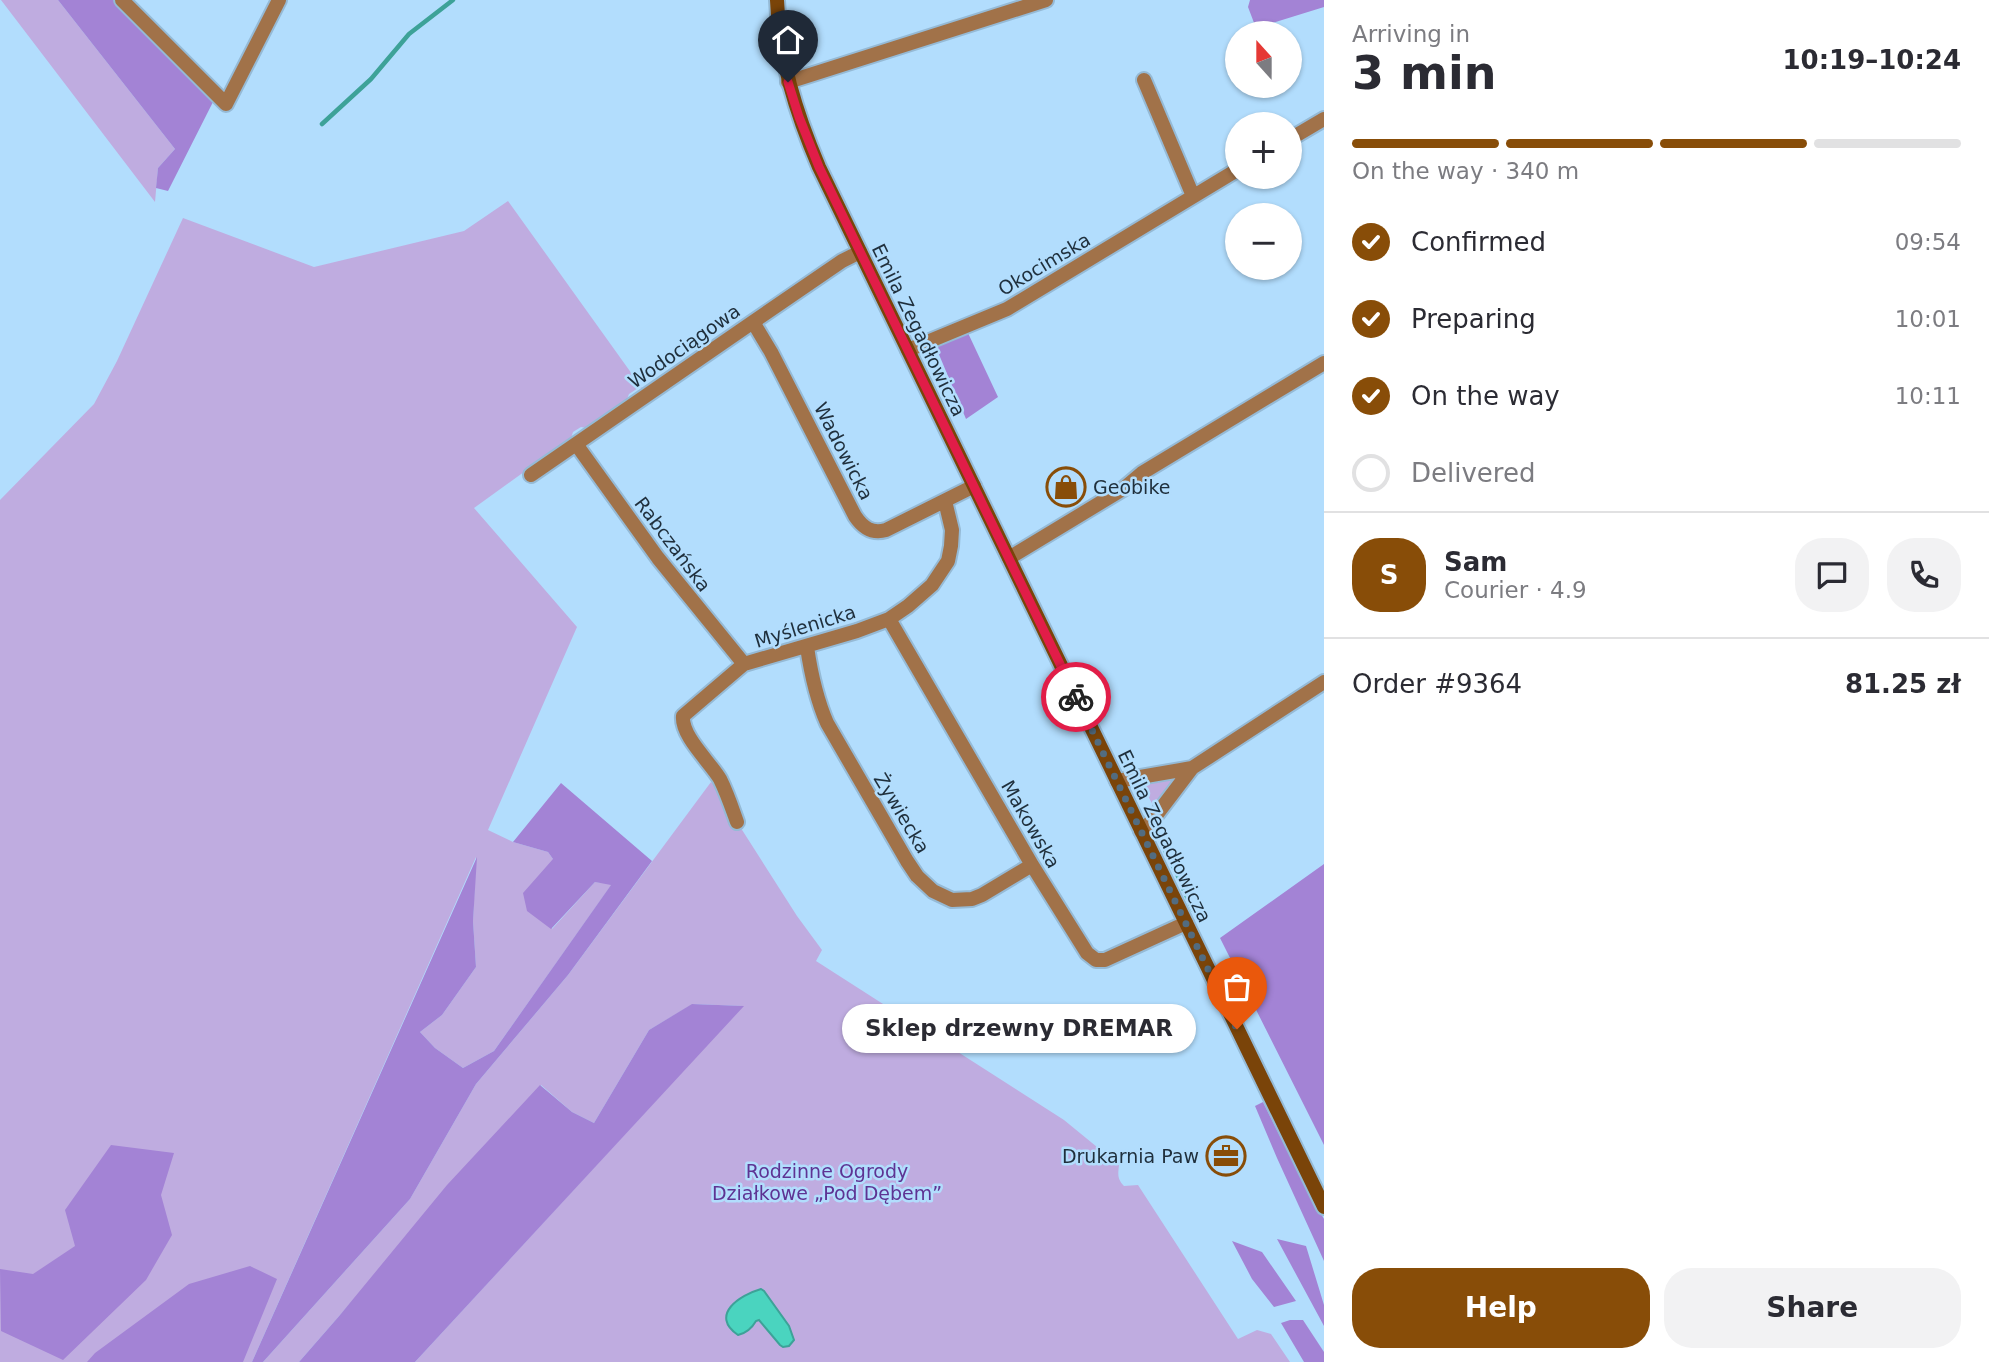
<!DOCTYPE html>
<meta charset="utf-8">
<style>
:root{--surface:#fff;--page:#f2f2f3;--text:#2b2b33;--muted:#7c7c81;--line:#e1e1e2;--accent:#884d08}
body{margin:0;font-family:"DejaVu Sans",sans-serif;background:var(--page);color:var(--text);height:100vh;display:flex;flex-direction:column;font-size:26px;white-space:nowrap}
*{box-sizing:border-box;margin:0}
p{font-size:23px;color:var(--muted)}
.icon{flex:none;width:38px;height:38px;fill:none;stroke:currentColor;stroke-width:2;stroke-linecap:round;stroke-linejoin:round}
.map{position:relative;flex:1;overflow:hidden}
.sheet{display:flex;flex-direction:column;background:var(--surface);width:665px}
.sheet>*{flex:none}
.needle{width:46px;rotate:339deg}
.fabs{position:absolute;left:1225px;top:21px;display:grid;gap:14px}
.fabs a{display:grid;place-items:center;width:77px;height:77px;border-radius:50%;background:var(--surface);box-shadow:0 2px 5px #0004;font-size:35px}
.pin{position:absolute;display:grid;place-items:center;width:60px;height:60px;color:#fff;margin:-72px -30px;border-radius:50% 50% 50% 0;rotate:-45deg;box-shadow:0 0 7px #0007}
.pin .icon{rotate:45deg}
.courier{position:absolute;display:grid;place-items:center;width:70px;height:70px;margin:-35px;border:5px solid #e11d48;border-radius:50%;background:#fff;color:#222;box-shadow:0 2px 9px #0007}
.bubble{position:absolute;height:49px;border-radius:24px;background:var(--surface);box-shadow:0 2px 5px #0004;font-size:23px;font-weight:600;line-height:49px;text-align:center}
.headline em{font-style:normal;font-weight:600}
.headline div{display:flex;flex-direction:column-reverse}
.headline{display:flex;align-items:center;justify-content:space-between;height:119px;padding:0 28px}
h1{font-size:46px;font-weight:600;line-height:52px}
.bar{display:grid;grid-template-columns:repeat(4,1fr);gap:10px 7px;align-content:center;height:84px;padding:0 28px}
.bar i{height:9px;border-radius:5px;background:var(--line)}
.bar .current{background:var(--accent)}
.bar p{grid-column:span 4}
.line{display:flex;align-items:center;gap:18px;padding:0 28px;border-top:2px solid var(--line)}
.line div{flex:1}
.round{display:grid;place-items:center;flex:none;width:74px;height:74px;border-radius:28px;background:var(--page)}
ol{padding:0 28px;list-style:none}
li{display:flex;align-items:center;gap:21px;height:77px}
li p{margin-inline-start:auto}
li .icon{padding:7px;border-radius:50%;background:var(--accent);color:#fff;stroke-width:4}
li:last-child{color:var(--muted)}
li i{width:38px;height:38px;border:4px solid var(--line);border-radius:50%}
.primary-button{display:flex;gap:14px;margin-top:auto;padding:14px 28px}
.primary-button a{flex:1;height:80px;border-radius:28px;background:var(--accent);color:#fff;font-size:28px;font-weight:600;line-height:80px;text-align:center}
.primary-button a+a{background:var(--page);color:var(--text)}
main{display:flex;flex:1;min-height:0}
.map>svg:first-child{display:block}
.green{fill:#bface0}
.forest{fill:#a383d5}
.water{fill:#4ad4bf;stroke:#3da298;stroke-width:2}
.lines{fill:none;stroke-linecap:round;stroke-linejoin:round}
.stream{stroke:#3da298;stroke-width:4.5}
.minor-casing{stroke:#95bad6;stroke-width:18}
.secondary-casing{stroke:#95bad6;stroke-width:18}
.minor{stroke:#a17249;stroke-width:14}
.secondary{stroke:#7a4409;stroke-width:14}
.done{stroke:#526c80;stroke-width:7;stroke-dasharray:0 12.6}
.route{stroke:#e11d48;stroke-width:9}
.labels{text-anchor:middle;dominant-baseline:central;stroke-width:5;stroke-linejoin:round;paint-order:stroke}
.street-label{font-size:19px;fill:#1f2f3c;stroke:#b2ddfd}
.poi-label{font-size:19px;fill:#1f2f3c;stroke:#b2ddfd;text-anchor:start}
.park-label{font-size:19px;fill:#5e3393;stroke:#b2ddfd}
</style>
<main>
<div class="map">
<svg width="1324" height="1362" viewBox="0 0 1324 1362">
<rect width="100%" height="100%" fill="#b2ddfd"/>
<path class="green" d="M1 0H58L175 149 158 168 155 202Z
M508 201 642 388H638L629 394 627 399 586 428 581 427 573 432 571 438 474 508 577 627 488 830 513 842 548 852 553 859 552 929 595 882 612 884 494 1051 463 1068 435 1048 420 1032 442 1015 476 967 473 921 476 857 252 1362H0V500L94 404 117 361 183 218 314 267 464 231Z
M1178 775 1155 809 1140 781Z
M711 782 729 799 737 822 797 916 822 950 816 961 1064 1120 1119 1165C1118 1174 1117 1179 1124 1186L1138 1185 1238 1339 1257 1330 1271 1334 1290 1362H415L743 1006 693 1004 649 1030 594 1123 572 1112 541 1085 299 1362H263L410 1199 476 1084 568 975Z"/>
<path class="forest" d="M58 0H115L214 100 168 191 156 188 158 168 175 149Z
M1250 0H1324V7L1256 28 1248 7Z
M968 333 998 397 966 419 935 345Z
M561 783 652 861 568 975 476 1084 410 1199 263 1362H252L477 857 473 921 476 967 442 1015 420 1032 435 1048 463 1068 494 1051 611 885 595 882 551 929 527 911 523 893 553 859 548 852 513 842Z
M1324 864V1145L1220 938Z
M692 1004 744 1006 415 1362H299L340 1315 447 1185 540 1085 572 1112 594 1123 649 1030Z
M1263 1102 1300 1176 1324 1219V1261L1277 1158 1255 1106Z
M111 1145 174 1153 161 1195 172 1235 146 1280 63 1360 1 1331 0 1269 33 1274 75 1246 65 1210Z
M1277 1239 1306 1246 1324 1305V1326Z
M1232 1241 1262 1252 1296 1301 1274 1307 1252 1279Z
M250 1266 277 1279 243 1362H87L95 1353 189 1284Z
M1290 1320H1303L1324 1352V1362H1304L1281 1323Z"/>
<path class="water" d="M761 1289 764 1291 789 1326 794 1340 789 1346 783 1347 780 1345 759 1320 756 1321C752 1328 747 1333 738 1335 709 1315 740 1295 761 1289Z"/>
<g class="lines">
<path class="stream" d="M322 124 371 79 409 34 453 0
M1161 842 1179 878
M1183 888 1193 910"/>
<g class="minor-casing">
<path id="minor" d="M122 0 226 104 279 0
M1144 80 1193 196
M788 82 1046 0
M1290 139 1324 119
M753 322 771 352 855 516C863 528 872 534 886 530L974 486
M908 350 1007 309 1237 170
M576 444 658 558 744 664
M531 475 753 322 842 261 860 252
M1009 558 1123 489 1142 473 1324 363
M889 619 1032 865 1087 953 1096 960H1105L1186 923
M807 647C811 674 816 698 827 723L907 861 917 876 933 891 952 900 972 899 982 895 1032 865
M1117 781 1192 768 1324 682
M737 822C732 808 727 793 720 779 710 762 681 736 683 716L744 664 857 631 889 619 908 606 932 585 948 561 951 546 952 530 945 501
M1141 831 1151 822 1192 768"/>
</g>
<g class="secondary-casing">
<path id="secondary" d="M777 0C779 59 796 113 819 167L1324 1207"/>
</g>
<use href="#minor" class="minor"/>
<use href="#secondary" class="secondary"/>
</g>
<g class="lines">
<path class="done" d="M1076 697 1237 1029"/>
<path class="route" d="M788 82 799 117 819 167 1076 697"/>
</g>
<defs>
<g id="shop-ring" transform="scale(2.0125)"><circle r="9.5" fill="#b2ddfd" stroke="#884d08" stroke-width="1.5"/><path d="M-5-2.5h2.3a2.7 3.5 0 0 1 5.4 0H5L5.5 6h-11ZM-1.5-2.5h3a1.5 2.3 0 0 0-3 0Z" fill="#884d08"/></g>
<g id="office-ring" transform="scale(2.0125)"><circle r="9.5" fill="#b2ddfd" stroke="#884d08" stroke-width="1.5"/><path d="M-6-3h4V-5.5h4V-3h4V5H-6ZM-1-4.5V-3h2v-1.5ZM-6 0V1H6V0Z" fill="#884d08"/></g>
</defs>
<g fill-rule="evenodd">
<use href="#shop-ring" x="1066" y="487"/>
<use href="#office-ring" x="1226" y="1156"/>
</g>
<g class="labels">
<g class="street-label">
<text transform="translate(1044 264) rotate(-31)">Okocimska</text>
<text transform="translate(919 330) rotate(64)">Emila Zegadłowicza</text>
<text transform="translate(684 346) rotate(-35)">Wodociągowa</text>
<text transform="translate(844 451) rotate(63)">Wadowicka</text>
<text transform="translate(673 544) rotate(53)">Rabczańska</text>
<text transform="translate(805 626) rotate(-17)">Myślenicka</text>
<text transform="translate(902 813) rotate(59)">Żywiecka</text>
<text transform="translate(1031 824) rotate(60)">Makowska</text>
<text transform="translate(1165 836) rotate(64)">Emila Zegadłowicza</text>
</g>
<g class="poi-label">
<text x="1093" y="487">Geobike</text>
<text x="1199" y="1156" text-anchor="end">Drukarnia Paw</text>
</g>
<g class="park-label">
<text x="827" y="1171">Rodzinne Ogrody<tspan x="827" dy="22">Działkowe „Pod Dębem”</tspan></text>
</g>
</g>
</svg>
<div class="fabs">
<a><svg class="needle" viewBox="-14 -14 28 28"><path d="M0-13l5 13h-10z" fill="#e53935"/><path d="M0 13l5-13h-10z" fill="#7c7c81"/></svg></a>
<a>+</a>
<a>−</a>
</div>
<div class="pin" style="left:1237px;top:1029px;background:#ea580c"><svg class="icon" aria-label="bag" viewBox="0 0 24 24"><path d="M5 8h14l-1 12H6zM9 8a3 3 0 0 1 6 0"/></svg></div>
<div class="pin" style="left:788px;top:82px;background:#1f2937"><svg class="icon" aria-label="home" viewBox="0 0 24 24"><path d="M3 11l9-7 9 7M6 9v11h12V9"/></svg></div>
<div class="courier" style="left:1076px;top:697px"><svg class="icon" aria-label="bike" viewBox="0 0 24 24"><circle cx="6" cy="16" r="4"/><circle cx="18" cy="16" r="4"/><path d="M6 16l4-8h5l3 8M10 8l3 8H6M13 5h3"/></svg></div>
<div class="bubble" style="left:842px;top:1004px;width:354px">Sklep drzewny DREMAR</div>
</div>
<section class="sheet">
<div class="headline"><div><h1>3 min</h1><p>Arriving in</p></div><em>10:19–10:24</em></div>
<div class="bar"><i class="current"></i><i class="current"></i><i class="current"></i><i></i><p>On the way · 340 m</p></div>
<ol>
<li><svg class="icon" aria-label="check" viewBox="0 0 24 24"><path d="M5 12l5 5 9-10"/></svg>Confirmed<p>09:54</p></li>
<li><svg class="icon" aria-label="check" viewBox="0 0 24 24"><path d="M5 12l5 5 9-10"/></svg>Preparing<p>10:01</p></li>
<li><svg class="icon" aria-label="check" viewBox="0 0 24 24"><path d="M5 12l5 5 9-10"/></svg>On the way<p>10:11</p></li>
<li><i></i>Delivered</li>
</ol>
<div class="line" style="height:126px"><b class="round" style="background:var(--accent);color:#fff">S</b><div><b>Sam</b><p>Courier · 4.9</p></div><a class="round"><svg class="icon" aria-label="chat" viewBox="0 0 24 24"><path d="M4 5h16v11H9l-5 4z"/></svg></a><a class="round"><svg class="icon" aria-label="phone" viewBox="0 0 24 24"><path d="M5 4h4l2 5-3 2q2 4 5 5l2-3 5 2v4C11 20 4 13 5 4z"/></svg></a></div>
<div class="line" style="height:91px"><div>Order #9364</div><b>81.25 zł</b></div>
<div class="primary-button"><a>Help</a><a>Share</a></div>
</section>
</main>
